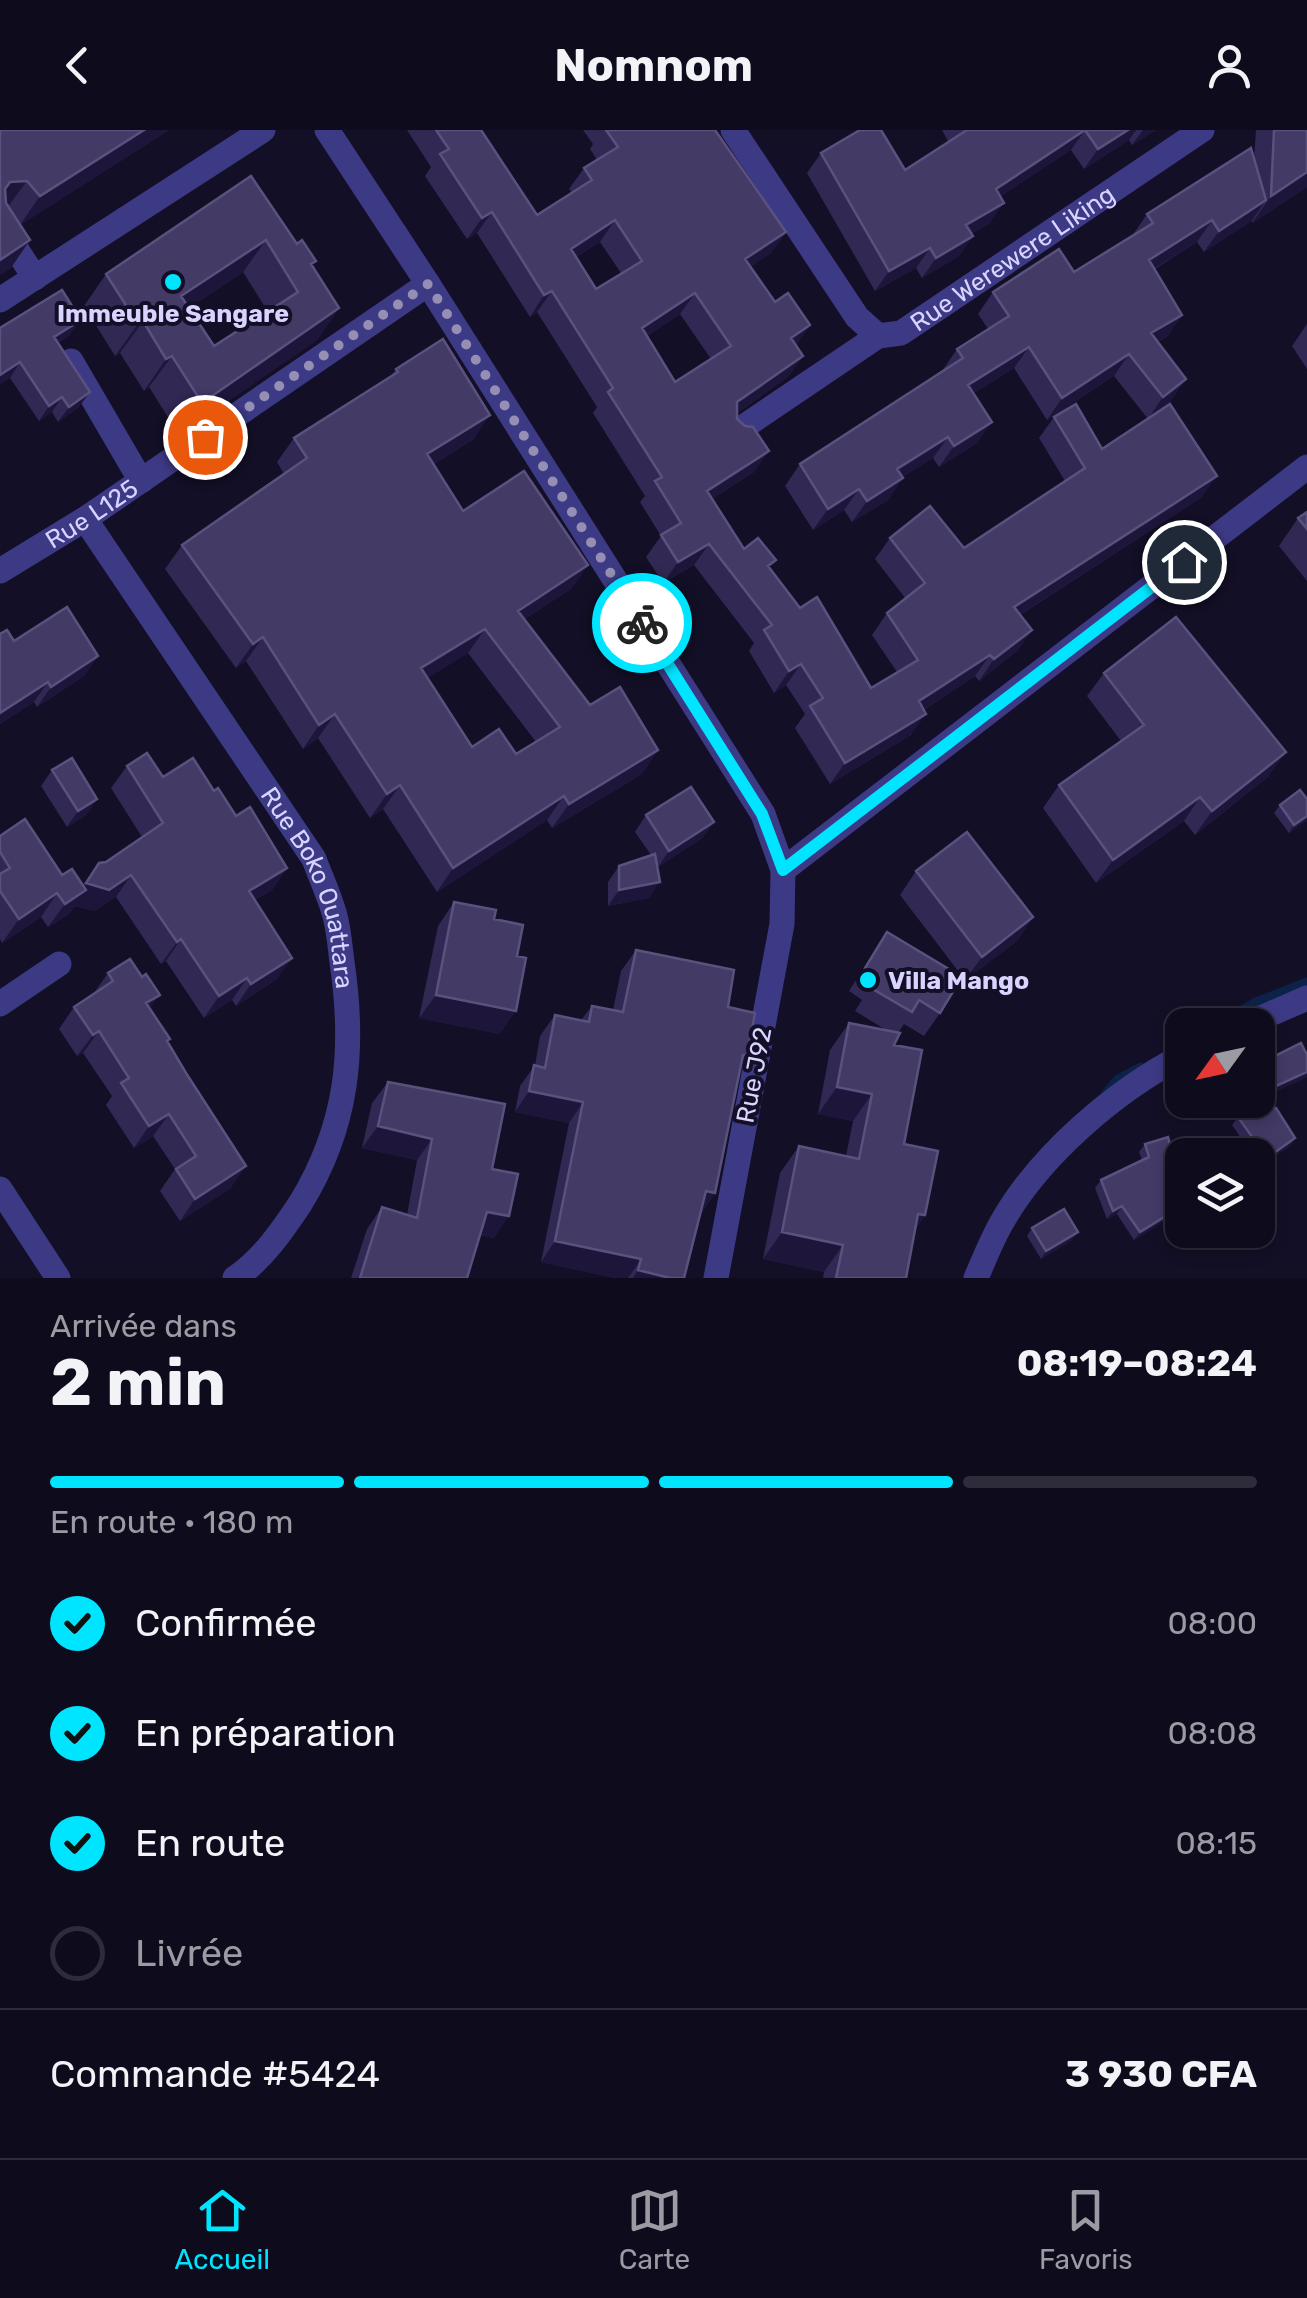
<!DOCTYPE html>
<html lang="fr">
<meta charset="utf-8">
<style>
:root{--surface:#0e0b1c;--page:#171425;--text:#f1f3f6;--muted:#9b9ba3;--line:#2e2b3b;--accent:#00e5ff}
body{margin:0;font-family:Rubik,sans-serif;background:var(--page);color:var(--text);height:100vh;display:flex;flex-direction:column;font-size:38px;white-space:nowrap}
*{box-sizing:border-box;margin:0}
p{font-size:32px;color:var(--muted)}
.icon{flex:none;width:55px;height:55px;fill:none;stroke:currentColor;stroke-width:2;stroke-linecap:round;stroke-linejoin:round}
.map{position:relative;height:1148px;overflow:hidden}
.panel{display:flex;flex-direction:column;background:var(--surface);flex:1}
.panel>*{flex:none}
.needle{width:65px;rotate:237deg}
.controls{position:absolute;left:1165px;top:878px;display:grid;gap:20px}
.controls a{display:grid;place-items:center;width:110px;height:110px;border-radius:20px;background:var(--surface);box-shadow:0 5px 15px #0003,0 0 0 2px var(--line);font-size:50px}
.pin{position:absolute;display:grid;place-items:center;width:85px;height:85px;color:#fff;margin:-42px;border:5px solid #fff;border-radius:50%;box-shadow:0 2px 10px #0007}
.courier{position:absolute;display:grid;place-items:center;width:100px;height:100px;margin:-50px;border:8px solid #00e5ff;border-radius:50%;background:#fff;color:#222;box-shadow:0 2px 12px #0007}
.headline em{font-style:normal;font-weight:700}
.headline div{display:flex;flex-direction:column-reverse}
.headline{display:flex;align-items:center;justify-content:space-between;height:170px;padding:0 50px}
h1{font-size:65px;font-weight:700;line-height:75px}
.bar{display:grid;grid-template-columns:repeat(4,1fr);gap:15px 10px;align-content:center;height:120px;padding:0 50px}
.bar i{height:12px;border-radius:8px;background:var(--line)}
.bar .active{background:var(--accent)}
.bar p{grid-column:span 4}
.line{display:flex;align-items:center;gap:25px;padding:0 50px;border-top:2px solid var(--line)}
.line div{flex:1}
ol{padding:0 50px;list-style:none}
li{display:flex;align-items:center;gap:30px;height:110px}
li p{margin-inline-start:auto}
li .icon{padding:10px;border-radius:50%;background:var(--accent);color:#111;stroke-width:4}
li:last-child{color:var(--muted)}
li i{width:55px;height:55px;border:5px solid var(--line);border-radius:50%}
header{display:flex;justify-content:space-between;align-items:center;height:130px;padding:0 50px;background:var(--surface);font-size:45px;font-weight:700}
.dock{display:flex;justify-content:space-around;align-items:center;height:140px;border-top:2px solid var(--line);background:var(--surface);font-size:28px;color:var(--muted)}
.dock a{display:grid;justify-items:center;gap:5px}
.dock .active{color:var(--accent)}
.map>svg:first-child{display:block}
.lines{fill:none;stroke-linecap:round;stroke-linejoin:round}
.stream{stroke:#0c2248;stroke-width:9}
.minor{stroke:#3d3a85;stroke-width:25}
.wall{fill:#312854;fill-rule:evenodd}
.shaded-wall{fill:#1d163a}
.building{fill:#433a66;stroke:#5a527e;stroke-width:2.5;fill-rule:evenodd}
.done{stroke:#948fb3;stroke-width:10;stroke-dasharray:0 18}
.route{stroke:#00e5ff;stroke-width:12}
.poi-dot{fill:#00e5ff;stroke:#130f26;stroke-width:4}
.labels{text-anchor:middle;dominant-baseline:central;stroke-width:8;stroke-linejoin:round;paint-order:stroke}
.street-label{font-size:25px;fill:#d9d4ff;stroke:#130f26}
.poi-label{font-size:25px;font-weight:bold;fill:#d9d4ff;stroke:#130f26}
</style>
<header><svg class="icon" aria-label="back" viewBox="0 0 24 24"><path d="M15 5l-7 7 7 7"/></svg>Nomnom<svg class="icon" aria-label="person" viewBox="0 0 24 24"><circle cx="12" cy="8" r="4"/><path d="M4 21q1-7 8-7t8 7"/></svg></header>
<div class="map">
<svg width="1307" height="1148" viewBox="0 0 1307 1148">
<rect width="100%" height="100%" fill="#130f26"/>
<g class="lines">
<path class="stream" d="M1215 895 1256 872 1307 852
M1106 963 1118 949 1141 937"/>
<g class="minor">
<path d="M327 0 428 154 763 684 783 740 782 794 716 1148"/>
<path id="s1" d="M733 0 857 187 878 206 901 203 1202 0"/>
<path d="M0 94 35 148"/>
<path d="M0 170 263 0"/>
<path d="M71 231 141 351"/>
<path d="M736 302 878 206"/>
<path id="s2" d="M85 389 314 729C321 748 330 767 335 786 339 801 340 817 342 832 355 920 348 996 300 1074 282 1101 262 1130 235 1148"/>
<path id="s3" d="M0 441 85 389 428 154"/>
<path d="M783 740 1307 337"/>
<path d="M0 874 59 834"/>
<path d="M1245 895 1307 868"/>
<path d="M0 1059 58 1148"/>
<path d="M976 1148C984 1130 992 1109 1002 1092 1040 1025 1115 961 1182 926"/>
</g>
</g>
<path class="wall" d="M0 0H169L20 95 30 110 10 139Z
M407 0H481L537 85 572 63 569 59 584 38 597 30 590 19 593 14 583 0H715L786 102 771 123 750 137 803 226 788 247 737 283V289L754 342 712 369 744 419 770 438 800 478 871 558 897 542 872 505 887 483 906 469 875 429 890 408 964 418 1065 351 1039 308 1054 287 1102 319 1202 367 1020 485 1032 500 1017 521 979 551 975 546 924 580 911 605 830 654 795 598 805 584 786 555 774 563 749 521 754 513 694 435 663 453 646 427 661 406 640 372 645 366 593 283 597 277 537 182 530 187 477 103 467 109 425 46 431 37ZM600 112 621 143 596 159 576 127ZM680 184 711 229 675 252 647 206Z
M942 0H1156L1132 15 1129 10 1084 39 1071 20 1000 66 990 93 971 104 973 106 959 126 922 148 916 138 875 161 807 43 821 23 905 40 949 13Z
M1256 0H1307V57L1252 93V90L1204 122 1197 112 1155 139 1182 185 1167 207 1157 212 1171 271 1148 289 1114 246 1047 290 1014 238 974 263 977 313 939 337 933 328 902 347 888 370 852 392 844 380 813 400 785 356 800 334 942 241 957 219 988 199 978 184 993 162 1074 142 1132 106 1147 84 1254 29Z
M251 46 339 178 317 210 179 305 149 257 144 261 120 223 115 226 84 176 106 144ZM243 142 268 182 214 216 189 178Z
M1307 194V239L1292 216Z
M0 198 70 205 58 213 79 277 58 292 52 282 39 291 10 248 0 254Z
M396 239 474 309 434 334 463 381 588 435 571 459 525 489 590 575 658 620 642 644 552 698 547 690 437 762 383 679 370 688 318 608 303 619 246 531 236 538 165 439 182 415 284 344 277 332 294 308 390 247ZM468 523 536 612 516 624 472 617 427 548Z
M1307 382V451L1279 416 1298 388Z
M0 504 14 511 98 526 84 546 37 577 34 572 0 594Z
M1104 543 1269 646 1195 705 1184 691 1096 753 1043 678 1059 655 1121 611 1087 566Z
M127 636 214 661 236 686 287 738 272 760 255 770 277 849 236 876 232 870 204 888 166 831 161 834 116 767 94 781 75 776 69 784 48 797 41 787 2 813 0 809V706L62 745 83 755 99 733 106 732 142 707 111 658Z
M52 640 97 669 86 685 67 697 41 656Z
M1280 675 1307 690 1289 703 1274 683Z
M646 685 714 692 702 708 658 737 649 768 608 776V752L619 736 651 725 635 702Z
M916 741 1033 787 1017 811 965 850 900 765Z
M454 772 494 789 500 904 419 888 438 796Z
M887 802 940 883 924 906 904 894 898 903 894 915 904 1014 925 1085 915 1100 906 1148H823L824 1142 763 1129 780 1043 799 1016 846 1026 853 991 818 984 830 920 849 893 886 900 855 881 862 870 849 861Z
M636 820 728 877 747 925 741 934 715 1063 701 1084 684 1148H615L541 1132 569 993 515 982 520 956 535 935 540 906 555 885 581 890 592 876 613 880 621 841Z
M108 843 150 879 167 912 231 1058 180 1091 160 1061 175 1039 153 1006 134 1018 106 975 112 966 83 923 77 926 59 899 74 877 94 863Z
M1307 925V947L1268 965 1261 938 1267 930Z
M388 952 492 1039 494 1108 480 1105 467 1148H351L367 1099 382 1077 407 1085 417 1030 362 1018 372 973Z
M1238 987 1295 1008 1290 1016 1261 1036 1258 1031V1025H1253L1232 995Z
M1145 1014 1173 1026 1182 1042V1080L1134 1110 1117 1084 1107 1089 1095 1058 1101 1050 1142 1030 1139 1022Z
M1032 1098 1072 1110 1041 1129 1027 1106Z"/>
<path class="shaded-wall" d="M144 0H169L20 95 40 66Z
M1085 0 1071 20 982 79 996 59Z
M1128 0H1136L1129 10 1084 39 1098 19Z
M1143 0H1156L1132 15Z
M1307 42V57L1252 93 1271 66Z
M27 51 6 79 0 66 10 52Z
M1266 70 1251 92 1204 122 1219 101Z
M1004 73 990 93 952 115 966 95Z
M492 82 477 103 467 109 482 88Z
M615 90 600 112 556 140 571 119Z
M1212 90 1197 112 1134 151 1149 130Z
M786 102 771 123 730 151 745 129Z
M973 106 959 126 922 148 936 128Z
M30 110 10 139 0 145V130Z
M266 110 243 142 159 198 181 166Z
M930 118 916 138 875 161 889 141Z
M552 161 537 182 530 187 544 165Z
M695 163 680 184 627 220 642 198Z
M339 178 317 210 179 305 202 273Z
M1182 185 1167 207 1135 225 1151 203Z
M81 190 70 205 43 222 54 207Z
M143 191 120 223 115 226 138 194Z
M810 195 796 216 791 208Z
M1029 217 1014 238 953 276 968 255Z
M1129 224 1114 246 1047 290 1062 268Z
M172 226 149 257 144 261 166 229Z
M803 226 788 247 722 293 737 272Z
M20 232 10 248 0 254V245Z
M1186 249 1171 271 1148 289 1163 267Z
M90 262 79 277 58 292 69 277Z
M62 267 52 282 39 291 49 276Z
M490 285 474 309 411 348 427 324Z
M992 292 977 313 939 337 954 316Z
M948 307 933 328 882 360 897 339Z
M769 321 754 342 692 382 707 361Z
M1217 346 1202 367 999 498 1014 477Z
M903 348 888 370 852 392 867 371Z
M859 359 844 380 813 400 828 379Z
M709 414 694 435 663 453 678 432Z
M588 435 571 459 501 505 518 481Z
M485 499 468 523 404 562 421 538Z
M1032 500 1017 521 979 551 994 529Z
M263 507 246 531 236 538 253 514Z
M990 525 975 546 904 593 919 571Z
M98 526 84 546 37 577 51 557Z
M801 534 786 555 774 563 789 541Z
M48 552 34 572 0 594V583Z
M335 584 318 608 303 619 319 595Z
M926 584 911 605 830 654 845 633Z
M658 620 642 644 552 698 569 674Z
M1286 622 1269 646 1195 705 1212 681Z
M400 655 383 679 370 688 387 664Z
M564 666 547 690 437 762 453 738Z
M1200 667 1184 691 1096 753 1113 730Z
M97 669 86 685 67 697 78 681Z
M1307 686V690L1289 703 1294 695Z
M714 692 702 708 658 737 669 721Z
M287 738 272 760 234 783 249 761Z
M131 745 116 767 94 781 75 776 69 784 48 797 65 774 77 766 86 753Z
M660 752 649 768 608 776 619 760Z
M57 763 41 787 2 813 19 789Z
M1033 787 1017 811 965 850 982 827Z
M181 809 166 831 161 834 177 812Z
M292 828 277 849 236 876 251 854Z
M247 848 232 870 204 888 219 866Z
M160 865 144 886 146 873Z
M436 865 516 881 500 904 419 888Z
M99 901 83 923 77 926 93 905Z
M1307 942V947L1268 965 1274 957Z
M837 957 872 964 853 991 818 984Z
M529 961 583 972 569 993 515 982Z
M169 984 153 1006 134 1018 149 996Z
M378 996 432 1009 417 1030 362 1018Z
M1295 1008 1290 1016 1261 1036 1267 1028Z
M246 1036 231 1058 180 1091 195 1069Z
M706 1061 715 1063 701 1084Z
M1122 1076 1117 1084 1107 1089 1113 1081Z
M1182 1076V1080L1134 1110 1140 1102Z
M487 1082 509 1086 494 1108 472 1103Z
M918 1084 925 1085 907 1112Z
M782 1102 843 1115 824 1142 763 1129Z
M1078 1102 1072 1110 1041 1129 1046 1121Z
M555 1111 641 1129 628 1148H615L541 1132Z
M638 1140 670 1148H633Z"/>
<path class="building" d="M0 0H144L40 66 27 51 10 52 5 59 6 73 30 110 0 130Z
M436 0H481L537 85 592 50 584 38 618 17 606 0H715L786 102 745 129 775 172 788 163 810 195 791 208 803 226 737 272V289L745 296 753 297 769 321 707 361 744 419 758 408 776 430 768 436 800 478 817 467 871 558 918 530 887 483 925 453 890 408 930 376 964 418 1085 338 1054 287 1076 274 1102 319 1170 274 1217 346 1014 477 1032 500 994 529 990 525 919 571 926 584 845 633 810 576 823 568 801 534 789 541 764 500 772 495 709 414 678 432 661 405 681 393 655 351 662 347 608 262 613 258 552 161 544 165 492 82 482 88 440 24 449 19ZM615 90 642 131 596 159 571 119ZM695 163 731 216 675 252 642 198Z
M860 0H881L905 40 967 0H1085L996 59 1004 73 966 95 973 106 936 128 930 118 889 141 821 23Z
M1085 0H1128L1098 19Z
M1274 0H1307V42L1271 66Z
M1251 18 1266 70 1219 101 1212 90 1149 130 1182 185 1151 203 1186 249 1163 267 1129 224 1062 268 1029 217 968 255 992 292 954 316 948 307 897 339 903 348 867 371 859 359 828 379 800 334 963 228 957 219 1009 186 993 162 1059 119 1074 142 1153 93 1147 84Z
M251 46 297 114 302 110 316 131 311 134 339 178 202 273 172 226 166 229 143 191 138 194 106 144ZM266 110 298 162 214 216 181 166Z
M62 160 81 190 54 207 90 262 69 277 62 267 49 276 20 232 0 245V198Z
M443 209 490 285 427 324 463 381 524 341 588 435 518 481 590 575 620 557 658 620 569 674 564 666 453 738 400 655 387 664 335 584 319 595 263 507 253 514 182 415 307 328 294 308 398 242 396 239ZM485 499 560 597 516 624 499 599 472 617 421 538Z
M1307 382V399L1298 388Z
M67 477 98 526 51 557 48 552 0 583V504L7 500 14 511Z
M1176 487 1286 622 1212 681 1200 667 1113 730 1059 655 1144 595 1104 543Z
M147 623 163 647 193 628 214 661 218 658 236 686 250 677 287 738 249 761 292 828 251 854 247 848 219 866 181 809 177 812 131 745 109 760 86 753 99 733 106 732 163 693 127 636Z
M72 628 97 669 78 681 52 640Z
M691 657 714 692 669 721 646 685Z
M1300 660 1307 669V686L1294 695 1280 675Z
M25 689 62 745 72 739 86 760 65 774 57 763 19 789 0 761V744L10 738 0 722V706Z
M967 702 1033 787 982 827 916 741Z
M655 724 660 752 619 760V736Z
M454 772 496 780 494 789 523 795 517 826 526 828 516 881 436 865Z
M887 802 962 847 940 883 919 870 912 882 871 858 878 846 865 838Z
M636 820 734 840 728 877 755 883 747 925H743L715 1063 706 1061 684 1148H670L638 1140 641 1129 555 1111 583 972 529 961 534 935 545 938 555 885 589 892 592 876 623 882Z
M130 829 142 847 146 844 160 865 146 873 170 909 167 911 186 943 246 1036 195 1069 176 1039 196 1026 169 984 149 996 121 953 129 948 99 901 93 905 74 877 113 851 108 843Z
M849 893 900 903 894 915 922 920 904 1014 938 1021 925 1085 918 1084 906 1148H836L843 1115 782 1102 799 1016 859 1029 872 964 837 957Z
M1301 913 1307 925V942L1274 957 1267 930Z
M388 952 505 974 492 1039 518 1044 509 1086 487 1082 467 1148H360L382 1077 417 1088 432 1009 378 996Z
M1276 978 1295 1008 1267 1028 1238 987Z
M1168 1007 1173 1026 1182 1042V1076L1140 1102 1122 1076 1113 1081 1101 1050 1149 1027 1145 1014Z
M1064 1079 1078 1102 1046 1121 1032 1098Z"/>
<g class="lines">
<path class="done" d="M205 307 428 154 642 493"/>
<path class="route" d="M642 493 762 684 783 740 1184 432"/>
</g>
<g class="poi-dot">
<circle cx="173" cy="152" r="10"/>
<circle cx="868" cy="850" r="10"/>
</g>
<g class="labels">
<g class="street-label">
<text stroke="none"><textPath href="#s1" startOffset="410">Rue Werewere Liking</textPath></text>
<text stroke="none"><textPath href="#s3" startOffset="108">Rue L125</textPath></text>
<text stroke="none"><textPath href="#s2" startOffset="435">Rue Boko Ouattara</textPath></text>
<text transform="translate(754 945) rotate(-79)">Rue J92</text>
</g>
<g class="poi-label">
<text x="173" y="183">Immeuble Sangare</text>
<text x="888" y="850" text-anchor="start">Villa Mango</text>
</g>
</g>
</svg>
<div class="controls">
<a><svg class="needle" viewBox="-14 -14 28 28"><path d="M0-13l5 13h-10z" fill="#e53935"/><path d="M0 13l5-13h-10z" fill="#9b9ba3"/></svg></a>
<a><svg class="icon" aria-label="layers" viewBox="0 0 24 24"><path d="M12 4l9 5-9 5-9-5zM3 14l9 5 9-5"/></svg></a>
</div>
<div class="pin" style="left:205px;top:307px;background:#ea580c"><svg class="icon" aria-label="bag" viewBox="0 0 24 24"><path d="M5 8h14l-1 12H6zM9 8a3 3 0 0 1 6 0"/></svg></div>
<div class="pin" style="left:1184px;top:432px;background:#1f2937"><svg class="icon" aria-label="home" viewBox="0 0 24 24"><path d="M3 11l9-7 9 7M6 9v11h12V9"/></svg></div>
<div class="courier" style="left:642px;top:493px"><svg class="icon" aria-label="bike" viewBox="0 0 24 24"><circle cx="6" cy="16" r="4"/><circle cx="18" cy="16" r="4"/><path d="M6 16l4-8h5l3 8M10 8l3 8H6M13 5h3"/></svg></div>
</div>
<section class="panel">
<div class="headline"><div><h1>2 min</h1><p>Arrivée dans</p></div><em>08:19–08:24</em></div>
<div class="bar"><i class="active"></i><i class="active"></i><i class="active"></i><i></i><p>En route · 180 m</p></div>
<ol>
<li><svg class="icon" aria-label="check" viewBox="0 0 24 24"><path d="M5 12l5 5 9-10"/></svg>Confirmée<p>08:00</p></li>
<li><svg class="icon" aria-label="check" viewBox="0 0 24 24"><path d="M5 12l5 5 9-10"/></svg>En préparation<p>08:08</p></li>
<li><svg class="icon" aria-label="check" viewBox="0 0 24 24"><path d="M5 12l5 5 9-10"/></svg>En route<p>08:15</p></li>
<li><i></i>Livrée</li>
</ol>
<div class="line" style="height:130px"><div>Commande #5424</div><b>3 930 CFA</b></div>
</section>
<nav class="dock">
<a class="active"><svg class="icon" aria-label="home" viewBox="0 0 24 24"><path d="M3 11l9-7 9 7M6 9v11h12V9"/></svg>Accueil</a>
<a><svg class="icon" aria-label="map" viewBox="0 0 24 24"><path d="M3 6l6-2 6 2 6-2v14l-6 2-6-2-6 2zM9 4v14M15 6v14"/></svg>Carte</a>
<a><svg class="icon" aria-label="saved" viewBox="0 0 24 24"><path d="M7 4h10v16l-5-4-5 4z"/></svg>Favoris</a>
</nav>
